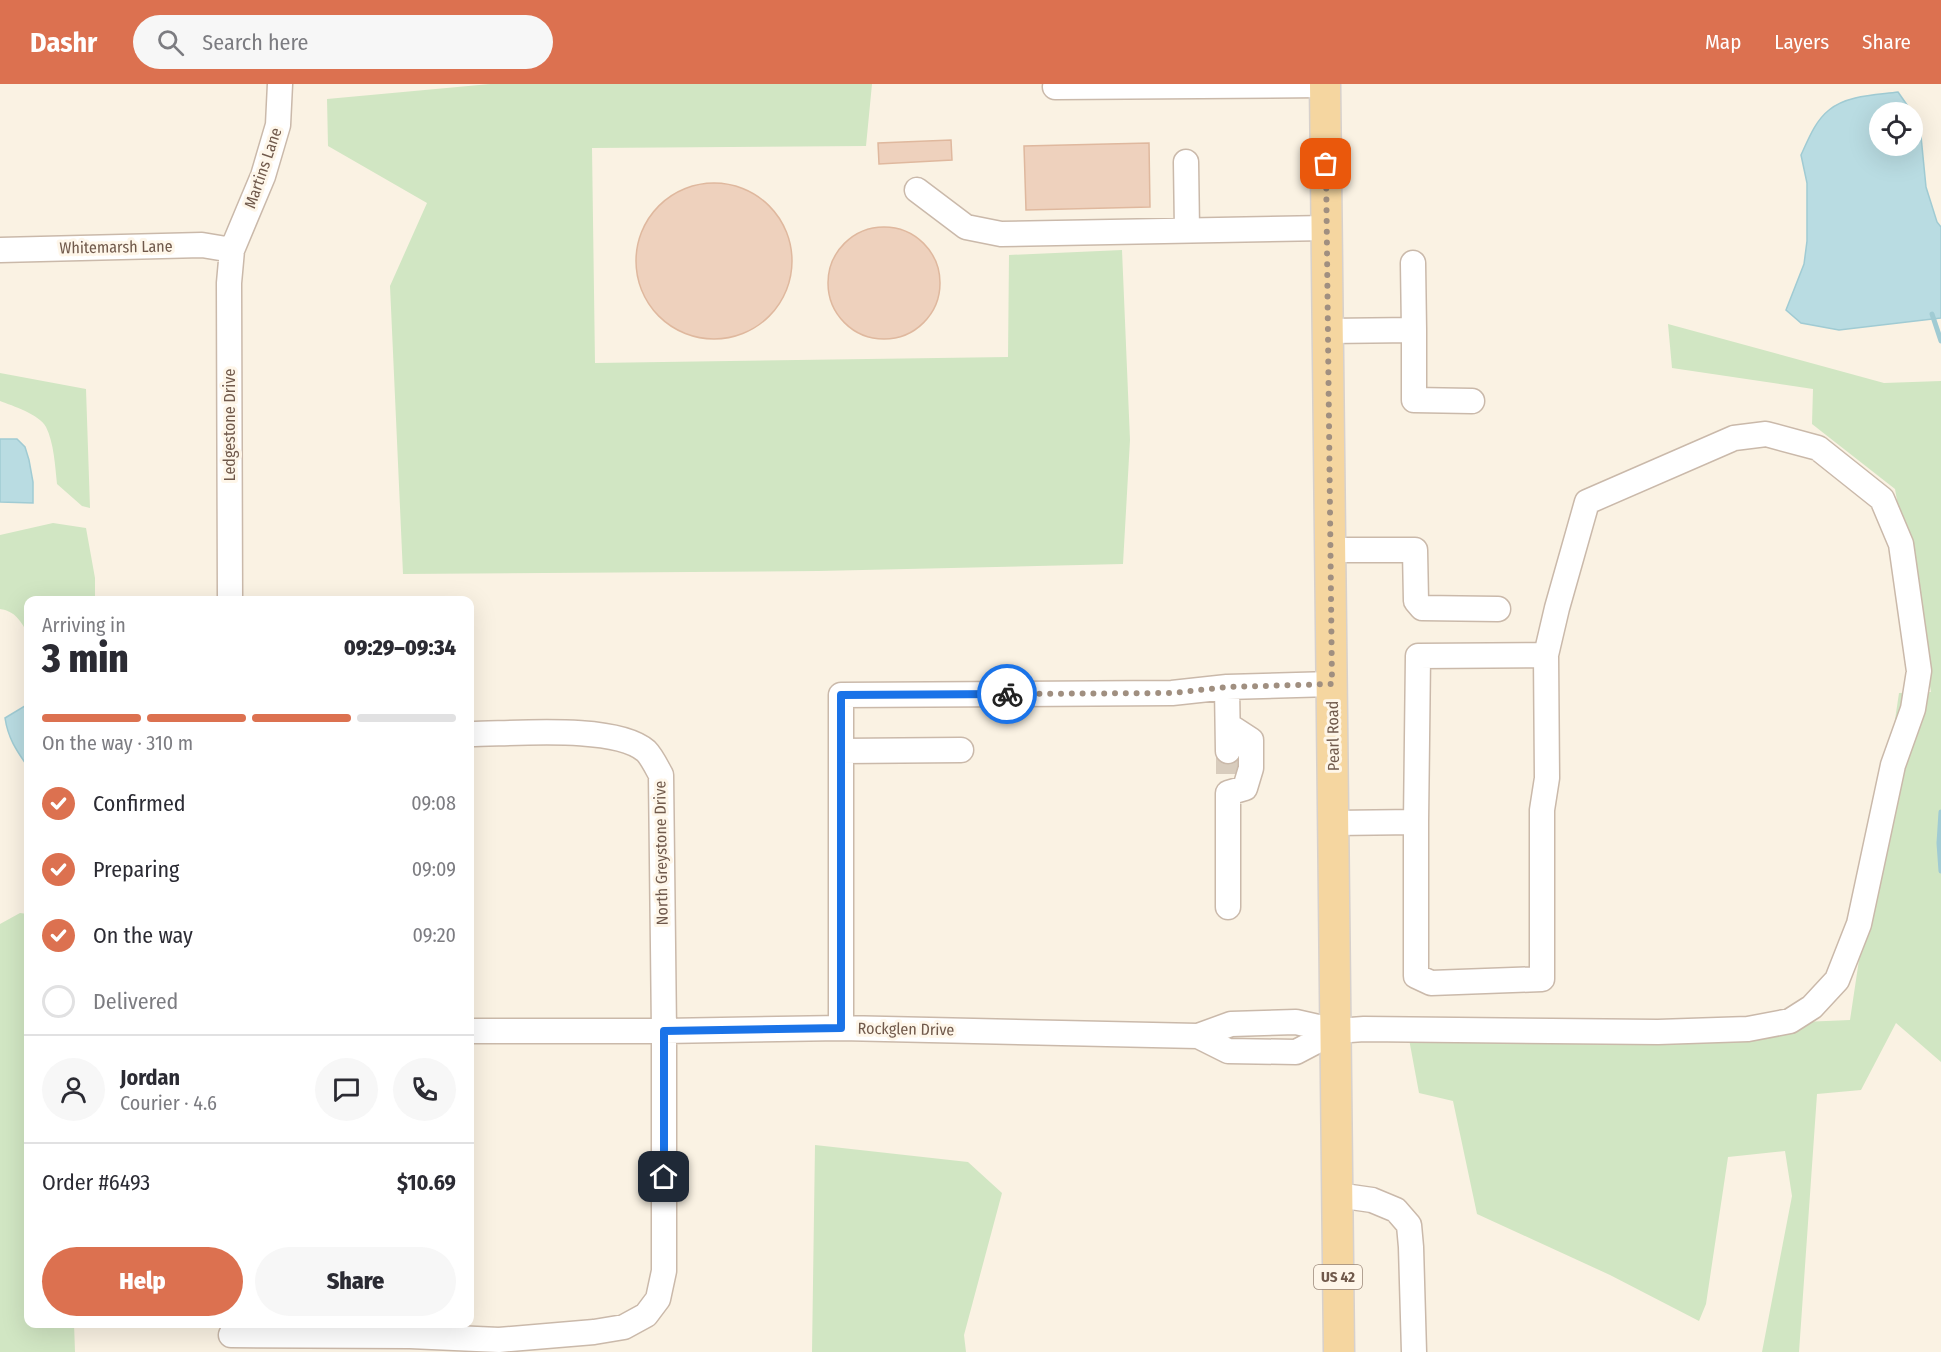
<!DOCTYPE html>
<meta charset="utf-8">
<style>
:root{--surface:#fff;--page:#f7f7f7;--text:#2b2b33;--muted:#7c7c81;--line:#e1e1e2;--accent:#dc7150}
body{margin:0;font-family:"Fira Sans Condensed",sans-serif;background:var(--page);color:var(--text);height:100vh;display:flex;flex-direction:column;font-size:22px;white-space:nowrap}
*{box-sizing:border-box;margin:0}
p{font-size:20px;color:var(--muted)}
.icon{flex:none;width:33px;height:33px;fill:none;stroke:currentColor;stroke-width:2;stroke-linecap:round;stroke-linejoin:round}
.map{position:relative;flex:1;overflow:hidden}
.details{position:absolute;left:24px;top:512px;width:450px;height:732px;display:flex;flex-direction:column;background:var(--surface);border-radius:12px;box-shadow:0 6px 24px #0002}
.details>*{flex:none}
.fabs{position:absolute;left:1869px;top:18px;display:grid;gap:12px}
.fabs a{display:grid;place-items:center;width:54px;height:54px;border-radius:50%;background:var(--surface);box-shadow:0 6px 24px #0002;font-size:30px}
.pin{position:absolute;display:grid;place-items:center;width:51px;height:51px;color:#fff;margin:-26px;border-radius:12px;box-shadow:0 3px 9px #0006}
.courier{position:absolute;display:grid;place-items:center;width:60px;height:60px;margin:-30px;border:4px solid #1a73e8;border-radius:50%;background:#fff;color:#222;box-shadow:0 2px 8px #0007}
.summary em{font-style:normal;font-weight:800}
.summary div{display:flex;flex-direction:column-reverse}
.summary{display:flex;align-items:center;justify-content:space-between;height:102px;padding:0 18px}
h1{font-size:39px;font-weight:800;line-height:45px}
.bar{display:grid;grid-template-columns:repeat(4,1fr);gap:9px 6px;align-content:center;height:72px;padding:0 18px}
.bar i{height:8px;border-radius:4px;background:var(--line)}
.bar .selected{background:var(--accent)}
.bar p{grid-column:span 4}
.line{display:flex;align-items:center;gap:15px;padding:0 18px;border-top:2px solid var(--line)}
.line div{flex:1}
.round{display:grid;place-items:center;flex:none;width:63px;height:63px;border-radius:32px;background:var(--page)}
ol{padding:0 18px;list-style:none}
li{display:flex;align-items:center;gap:18px;height:66px}
li p{margin-inline-start:auto}
li .icon{padding:6px;border-radius:50%;background:var(--accent);color:#fff;stroke-width:4}
li:last-child{color:var(--muted)}
li i{width:33px;height:33px;border:3px solid var(--line);border-radius:50%}
.action{display:flex;gap:12px;margin-top:auto;padding:12px 18px}
.action a{flex:1;height:69px;border-radius:36px;background:var(--accent);color:#fff;font-size:24px;font-weight:800;line-height:69px;text-align:center}
.action a+a{background:var(--page);color:var(--text)}
header{display:flex;align-items:center;gap:36px;box-sizing:border-box;height:84px;padding:0 30px;background:var(--accent);color:#fff}
header strong{font-size:28px}
nav{display:flex;gap:33px;margin-inline-start:auto;font-size:21px}
.search{width:420px;height:54px;background:var(--page);display:flex;align-items:center;gap:15px;box-sizing:border-box;padding:0 21px;border-radius:33px;color:var(--muted);font-size:22px}
.map>svg:first-child{display:block}
.green{fill:#d1e6c3}
.water{fill:#b9dce2;stroke:#a0cbd3;stroke-width:1.5}
.lines{fill:none;stroke-linecap:round;stroke-linejoin:round}
.stream{stroke:#a0cbd3;stroke-width:5}
.building{fill:#eed1bd;stroke:#dfb89e;stroke-width:1.5}
.minor-tunnel{stroke:#d8ccbd;stroke-width:24;stroke-dasharray:24 12;stroke-linecap:butt}
.minor-casing{stroke:#cab9aa;stroke-width:27}
.major-casing{stroke:#d7d1cd;stroke-width:33}
.minor{stroke:#fff;stroke-width:24}
.major{stroke:#f5d6a0;stroke-width:30}
.done{stroke:#a08f80;stroke-width:6;stroke-dasharray:0 10.8}
.route{stroke:#1a73e8;stroke-width:8}
.labels{text-anchor:middle;dominant-baseline:central;stroke-width:6;stroke-linejoin:round;paint-order:stroke}
.shield{fill:#fef6e9;stroke:#9b887a;stroke-width:1.5}
.shield-label{font-size:15px;font-weight:bold;fill:#70594b}
.street-label{font-size:16px;fill:#70594b;stroke:#fef6e9}
</style>
<header>
<strong>Dashr</strong>
<div class="search"><svg class="icon" aria-label="search" viewBox="0 0 24 24"><circle cx="10" cy="10" r="6"/><path d="M15 15l6 6"/></svg>Search here</div>
<nav><a>Map</a><a>Layers</a><a>Share</a></nav>
</header>
<div class="map">
<svg width="1941" height="1268" viewBox="0 0 1941 1268">
<rect width="100%" height="100%" fill="#faf2e3"/>
<path class="green" d="M490 0H872L866 62 592 64 595 279 1008 273 1009 171 1122 166 1130 356 1123 480 818 487 403 490 390 202 427 119 328 62 327 15Z
M1668 240 1884 299 1941 297V978L1896 939 1861 1006 1817 1010 1799 1268H1762L1792 1112 1785 1067 1728 1073 1706 1220 1699 1237 1610 1191 1477 1130 1453 1017 1419 1009 1409 955 1850 936 1899 609 1931 608 1895 405 1812 340 1813 305 1672 284Z
M0 289 86 305 90 424 82 422 57 400C55 382 54 359 46 343 39 330 13 322 0 317Z
M53 439 86 444 95 494V516H28V550C21 537 15 527 0 525V451Z
M20 829 28 830V1239H74L75 1268H0V840Z
M815 1061 968 1078 1002 1109 964 1251 966 1268H812Z"/>
<path class="water" d="M1898 8 1912 28H1880V62H1912L1913 30 1920 42 1926 103 1937 138 1941 143V234L1839 246 1801 239 1786 226 1804 180 1807 157V99L1801 71C1808 56 1815 37 1829 26 1847 11 1876 11 1898 8Z
M0 355H17L25 363 29 376 33 398V419L0 418Z
M28 620V683C16 666 8 654 5 634Z"/>
<g class="lines">
<path class="stream" d="M1932 230 1941 257
M1941 728 1939 759 1941 787"/>
</g>
<path class="building" d="M951 56 952 76 879 80 878 59Z
M1149 59 1150 123 1026 126 1024 62Z
M636 177a78 78 0 1 1 156 0a78 78 0 1 1-156 0Z
M828 199a56 56 0 1 1 112 0a56 56 0 1 1-112 0Z"/>
<g class="lines">
<path class="minor-tunnel" d="M1228 667V690"/>
<g class="minor-casing">
<path id="minor" d="M1055 3 1325 1
M1186 78 1187 146
M917 106 966 143 1001 150 1327 144
M0 166 202 161 232 166
M1414 246V316L1472 317
M1328 247 1414 246 1413 179
M1331 466H1415L1416 517 1422 524 1498 525
M230 516 229 199 232 166 263 92 278 41 280 0
M1227 603 1228 667
M1228 641 1251 656V684L1245 704 1228 709V823
M842 667 961 666
M1416 738 1418 572 1546 571
M841 944V611L1172 609 1227 603 1332 600
M470 947H664L841 944 1198 952 1231 940 1296 938 1336 947 1364 945 1658 948 1748 945 1790 937 1812 923 1837 896 1859 840 1893 681 1913 625 1919 587 1901 460 1882 415 1818 364 1766 350 1734 354 1587 418 1557 524 1546 571 1547 694 1542 726V895L1431 899 1416 892V738L1334 739
M1198 952 1228 967 1296 968 1336 947
M1337 1111 1372 1116 1396 1126 1409 1141 1411 1163 1414 1268
M231 1251 410 1252 499 1256 594 1248 624 1243 646 1231 658 1215 664 1187V947L661 691C657 684 652 673 646 667 615 640 511 650 470 650"/>
</g>
<g class="major-casing">
<path id="major" d="M1325 0 1339 1268"/>
</g>
<use href="#minor" class="minor"/>
<use href="#major" class="major"/>
</g>
<g class="lines">
<path class="done" d="M1007 610 1173 609 1227 603 1332 600 1326 80"/>
<path class="route" d="M664 1093V947L841 944V611L1007 610"/>
</g>
<g class="labels">
<rect class="shield" x="1314" y="1181" width="48" height="24" rx="4.5"/>
<g class="shield-label">
<text x="1338" y="1193">US 42</text>
</g>
<g class="street-label">
<text transform="translate(263 84) rotate(-71)">Martins Lane</text>
<text transform="translate(116 163) rotate(-1)">Whitemarsh Lane</text>
<text transform="translate(229 341) rotate(-90)">Ledgestone Drive</text>
<text transform="translate(1333 652) rotate(-91)">Pearl Road</text>
<text transform="translate(661 769) rotate(-91)">North Greystone Drive</text>
<text transform="translate(906 945) rotate(1)">Rockglen Drive</text>
</g>
</g>
</svg>
<div class="fabs">
<a><svg class="icon" aria-label="locate" viewBox="0 0 24 24"><circle cx="12" cy="12" r="6"/><path d="M12 2v4M12 18v4M2 12h4M18 12h4"/></svg></a>
</div>
<div class="pin" style="left:1326px;top:80px;background:#ea580c"><svg class="icon" aria-label="bag" viewBox="0 0 24 24"><path d="M5 8h14l-1 12H6zM9 8a3 3 0 0 1 6 0"/></svg></div>
<div class="pin" style="left:664px;top:1093px;background:#1f2937"><svg class="icon" aria-label="home" viewBox="0 0 24 24"><path d="M3 11l9-7 9 7M6 9v11h12V9"/></svg></div>
<div class="courier" style="left:1007px;top:610px"><svg class="icon" aria-label="bike" viewBox="0 0 24 24"><circle cx="6" cy="16" r="4"/><circle cx="18" cy="16" r="4"/><path d="M6 16l4-8h5l3 8M10 8l3 8H6M13 5h3"/></svg></div>
<section class="details">
<div class="summary"><div><h1>3 min</h1><p>Arriving in</p></div><em>09:29–09:34</em></div>
<div class="bar"><i class="selected"></i><i class="selected"></i><i class="selected"></i><i></i><p>On the way · 310 m</p></div>
<ol>
<li><svg class="icon" aria-label="check" viewBox="0 0 24 24"><path d="M5 12l5 5 9-10"/></svg>Confirmed<p>09:08</p></li>
<li><svg class="icon" aria-label="check" viewBox="0 0 24 24"><path d="M5 12l5 5 9-10"/></svg>Preparing<p>09:09</p></li>
<li><svg class="icon" aria-label="check" viewBox="0 0 24 24"><path d="M5 12l5 5 9-10"/></svg>On the way<p>09:20</p></li>
<li><i></i>Delivered</li>
</ol>
<div class="line" style="height:108px"><a class="round"><svg class="icon" aria-label="person" viewBox="0 0 24 24"><circle cx="12" cy="8" r="4"/><path d="M4 21q1-7 8-7t8 7"/></svg></a><div><b>Jordan</b><p>Courier · 4.6</p></div><a class="round"><svg class="icon" aria-label="chat" viewBox="0 0 24 24"><path d="M4 5h16v11H9l-5 4z"/></svg></a><a class="round"><svg class="icon" aria-label="phone" viewBox="0 0 24 24"><path d="M5 4h4l2 5-3 2q2 4 5 5l2-3 5 2v4C11 20 4 13 5 4z"/></svg></a></div>
<div class="line" style="height:78px"><div>Order #6493</div><b>$10.69</b></div>
<div class="action"><a>Help</a><a>Share</a></div>
</section>
</div>
